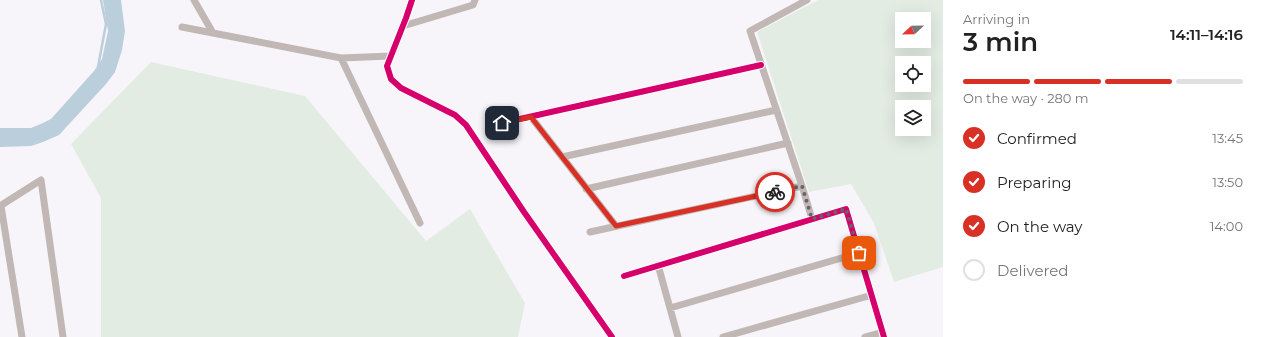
<!DOCTYPE html>
<meta charset="utf-8">
<style>
:root{--surface:#fff;--page:#f2f2f2;--text:#222;--muted:#767676;--line:#e0e0e0;--accent:#d93025}
body{margin:0;font-family:Montserrat,sans-serif;background:var(--page);color:var(--text);height:100vh;display:flex;flex-direction:column;font-size:15px;white-space:nowrap}
*{box-sizing:border-box;margin:0}
p{font-size:13px;color:var(--muted)}
.icon{flex:none;width:22px;height:22px;fill:none;stroke:currentColor;stroke-width:2;stroke-linecap:round;stroke-linejoin:round}
.map{position:relative;flex:1;overflow:hidden}
.sheet{display:flex;flex-direction:column;background:var(--surface);width:320px}
.sheet>*{flex:none}
.needle{width:26px;rotate:248deg}
.fabs{position:absolute;left:895px;top:12px;display:grid;gap:8px}
.fabs a{display:grid;place-items:center;width:36px;height:36px;border-radius:0px;background:var(--surface);box-shadow:0 4px 16px #0002;font-size:20px}
.pin{position:absolute;display:grid;place-items:center;width:34px;height:34px;color:#fff;margin:-17px;border-radius:8px;box-shadow:0 2px 6px #0006}
.courier{position:absolute;display:grid;place-items:center;width:40px;height:40px;margin:-20px;border:3px solid #d93025;border-radius:50%;background:#fff;color:#222;box-shadow:0 1px 5px #0007}
.head em{font-style:normal;font-weight:600}
.head div{display:flex;flex-direction:column-reverse}
.head{display:flex;align-items:center;justify-content:space-between;height:68px;padding:0 20px}
h1{font-size:26px;font-weight:600;line-height:30px}
.bar{display:grid;grid-template-columns:repeat(4,1fr);gap:6px 4px;align-content:center;height:48px;padding:0 20px}
.bar i{height:5px;border-radius:3px;background:var(--line)}
.bar .current{background:var(--accent)}
.bar p{grid-column:span 4}
ol{padding:0 20px;list-style:none}
li{display:flex;align-items:center;gap:12px;height:44px}
li p{margin-inline-start:auto}
li .icon{padding:4px;border-radius:50%;background:var(--accent);color:#fff;stroke-width:4}
li:last-child{color:var(--muted)}
li i{width:22px;height:22px;border:2px solid var(--line);border-radius:50%}
main{display:flex;flex:1;min-height:0}
.map>svg:first-child{display:block}
.green{fill:#e3ece2;fill-rule:evenodd}
.water{fill:#bacedc}
.lines{fill:none;stroke-linecap:round;stroke-linejoin:round}
.stream{stroke:#bacedc;stroke-width:2.5}
.street{stroke:#c1b8b5;stroke-width:7}
.cycleway-casing{stroke:#fff;stroke-width:8}
.cycleway{stroke:#d6006c;stroke-width:6}
.done{stroke:#69636c;stroke-width:4;stroke-dasharray:0 7.2}
.route{stroke:#d93025;stroke-width:5}
</style>
<main>
<div class="map">
<svg width="943" height="337" viewBox="0 0 943 337">
<rect width="100%" height="100%" fill="#f8f5fa"/>
<path class="green" d="M818 0H943V267L894 282 874 223 851 184 809 192 757 32ZM902 19H924V41H902ZM902 63H924V85H902ZM902 107H924V129H902Z
M151 62 305 96 426 241 470 209 525 303 518 337H101V198L71 144Z"/>
<path class="water" d="M103 0H121L125 31 122 50 115 72 106 84 59 135 43 142 31 146 0 147V128H31L43 123 51 119 94 71 102 59 108 31Z"/>
<g class="lines">
<path class="stream" d="M98 67 106 24 101 0"/>
<path class="street" d="M194 0 213 33
M412 0 406 18 387 66 391 79 401 88 455 115 466 125 524 212 612 337
M807 0 750 31 802 186 812 219
M403 26 473 5 475 0
M182 27 341 58 391 56
M341 58 420 223
M531 117 616 226
M502 123 761 65
M562 157 776 110
M586 189 788 143
M0 206 41 180 63 337
M1 206 22 337
M590 232 802 186
M658 265 678 337
M624 276 846 209 884 337
M670 308 859 253
M723 337 872 295
M865 337 883 332"/>
<g class="cycleway-casing">
<path id="cycleway" d="M412 0 406 18 387 66 391 79 401 88 455 115 466 125 524 212 612 337
M502 123 761 65
M624 276 846 209 884 337"/>
</g>
<use href="#cycleway" class="cycleway"/>
</g>
<g class="lines">
<path class="done" d="M775 192 802 186 812 219 846 209 859 253"/>
<path class="route" d="M502 123 531 117 616 226 775 192"/>
</g>
</svg>
<div class="fabs">
<a><svg class="needle" viewBox="-14 -14 28 28"><path d="M0-13l5 13h-10z" fill="#e53935"/><path d="M0 13l5-13h-10z" fill="#767676"/></svg></a>
<a><svg class="icon" aria-label="locate" viewBox="0 0 24 24"><circle cx="12" cy="12" r="6"/><path d="M12 2v4M12 18v4M2 12h4M18 12h4"/></svg></a>
<a><svg class="icon" aria-label="layers" viewBox="0 0 24 24"><path d="M12 4l9 5-9 5-9-5zM3 14l9 5 9-5"/></svg></a>
</div>
<div class="pin" style="left:859px;top:253px;background:#ea580c"><svg class="icon" aria-label="bag" viewBox="0 0 24 24"><path d="M5 8h14l-1 12H6zM9 8a3 3 0 0 1 6 0"/></svg></div>
<div class="pin" style="left:502px;top:123px;background:#1f2937"><svg class="icon" aria-label="home" viewBox="0 0 24 24"><path d="M3 11l9-7 9 7M6 9v11h12V9"/></svg></div>
<div class="courier" style="left:775px;top:192px"><svg class="icon" aria-label="bike" viewBox="0 0 24 24"><circle cx="6" cy="16" r="4"/><circle cx="18" cy="16" r="4"/><path d="M6 16l4-8h5l3 8M10 8l3 8H6M13 5h3"/></svg></div>
</div>
<section class="sheet">
<div class="head"><div><h1>3 min</h1><p>Arriving in</p></div><em>14:11–14:16</em></div>
<div class="bar"><i class="current"></i><i class="current"></i><i class="current"></i><i></i><p>On the way · 280 m</p></div>
<ol>
<li><svg class="icon" aria-label="check" viewBox="0 0 24 24"><path d="M5 12l5 5 9-10"/></svg>Confirmed<p>13:45</p></li>
<li><svg class="icon" aria-label="check" viewBox="0 0 24 24"><path d="M5 12l5 5 9-10"/></svg>Preparing<p>13:50</p></li>
<li><svg class="icon" aria-label="check" viewBox="0 0 24 24"><path d="M5 12l5 5 9-10"/></svg>On the way<p>14:00</p></li>
<li><i></i>Delivered</li>
</ol>
</section>
</main>
